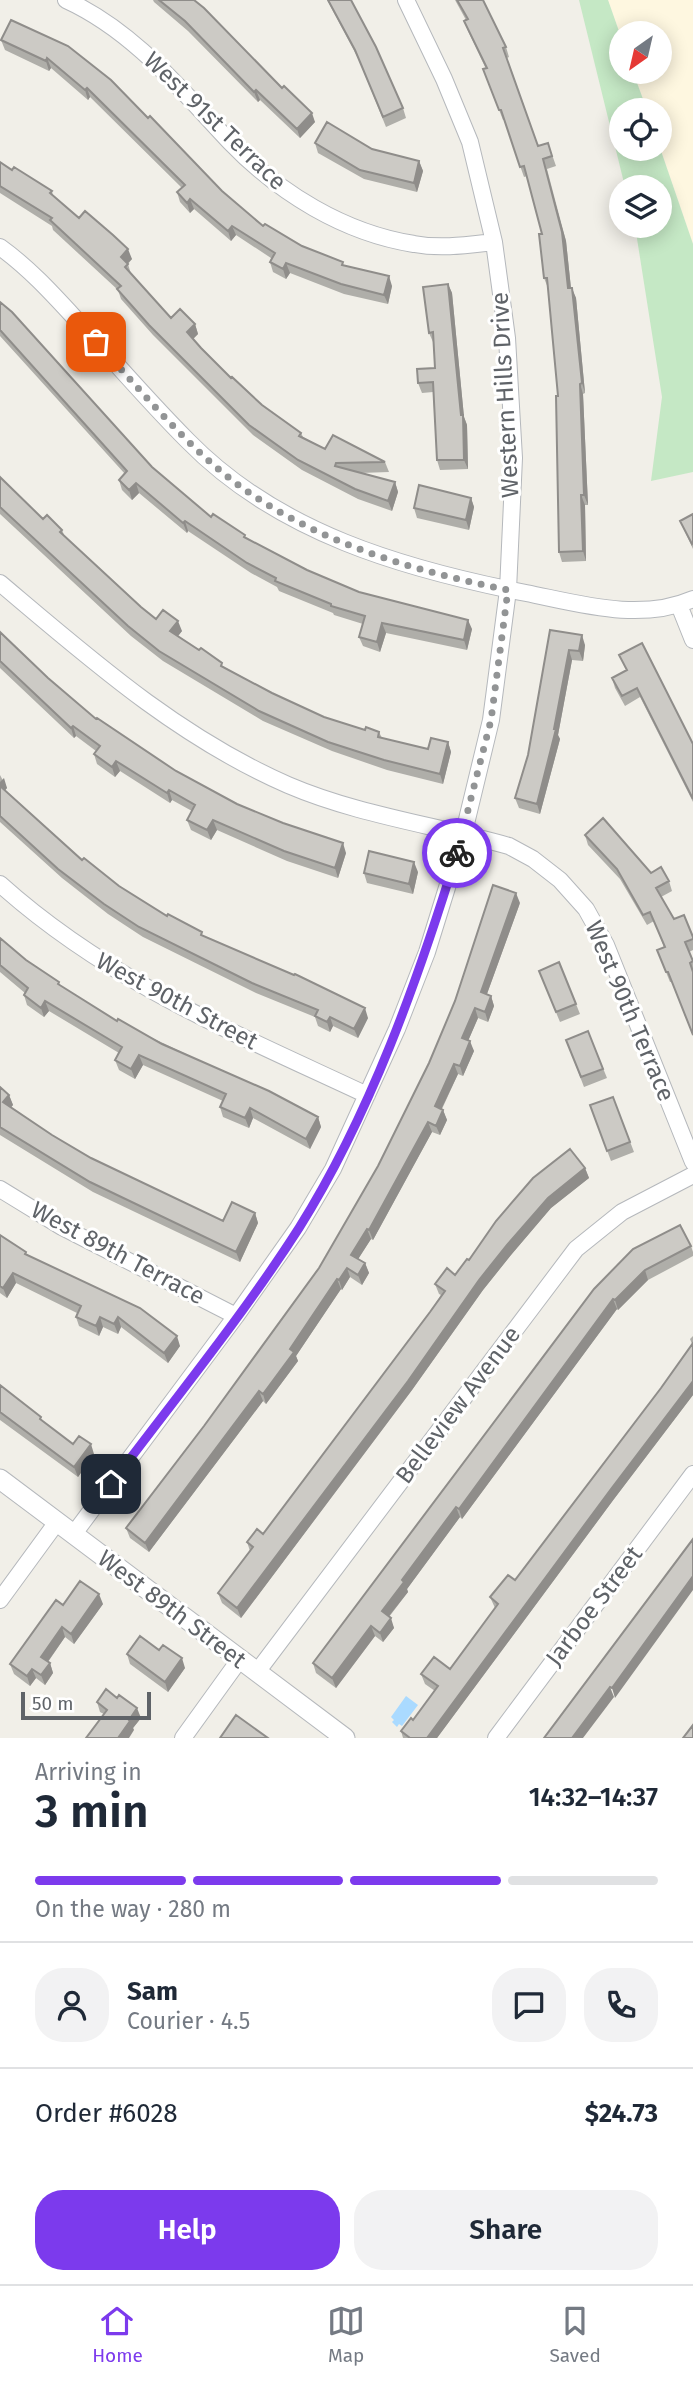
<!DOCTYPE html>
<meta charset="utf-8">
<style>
:root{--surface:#fff;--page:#f2f2f3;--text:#1f2937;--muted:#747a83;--line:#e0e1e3;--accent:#7c3aed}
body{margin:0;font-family:"Fira Sans",sans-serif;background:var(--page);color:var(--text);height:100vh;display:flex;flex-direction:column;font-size:26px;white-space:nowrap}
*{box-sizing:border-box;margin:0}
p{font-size:23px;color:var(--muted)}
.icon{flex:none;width:38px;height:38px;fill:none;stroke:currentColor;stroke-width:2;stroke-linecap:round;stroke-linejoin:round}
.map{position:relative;height:1738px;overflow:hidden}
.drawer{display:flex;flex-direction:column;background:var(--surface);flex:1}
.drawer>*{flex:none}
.needle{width:46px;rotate:214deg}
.tools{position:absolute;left:609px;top:21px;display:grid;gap:14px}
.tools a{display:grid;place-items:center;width:63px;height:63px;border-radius:50%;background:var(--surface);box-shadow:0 4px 18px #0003;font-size:35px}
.scale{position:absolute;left:21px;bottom:18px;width:130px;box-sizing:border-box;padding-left:7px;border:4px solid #5f6368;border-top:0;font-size:19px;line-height:24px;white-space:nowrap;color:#5f6368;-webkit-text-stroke:5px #fff;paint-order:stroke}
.pin{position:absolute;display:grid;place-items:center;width:60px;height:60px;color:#fff;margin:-30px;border-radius:14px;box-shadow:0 4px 10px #0006}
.courier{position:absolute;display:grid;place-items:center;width:70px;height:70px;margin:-35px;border:5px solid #7c3aed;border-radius:50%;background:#fff;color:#222;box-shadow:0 2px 9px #0007}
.head em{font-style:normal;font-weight:600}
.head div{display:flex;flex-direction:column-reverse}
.head{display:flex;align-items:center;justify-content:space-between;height:119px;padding:0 35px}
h1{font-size:46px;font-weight:600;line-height:52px}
.bar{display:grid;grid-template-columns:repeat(4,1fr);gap:10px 7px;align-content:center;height:84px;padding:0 35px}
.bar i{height:9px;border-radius:5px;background:var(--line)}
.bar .active{background:var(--accent)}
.bar p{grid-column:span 4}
.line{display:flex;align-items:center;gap:18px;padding:0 35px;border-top:2px solid var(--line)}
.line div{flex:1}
.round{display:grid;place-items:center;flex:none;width:74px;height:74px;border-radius:28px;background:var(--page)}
.cta{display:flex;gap:14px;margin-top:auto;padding:14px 35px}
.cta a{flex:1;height:80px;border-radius:28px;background:var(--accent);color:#fff;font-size:28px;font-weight:600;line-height:80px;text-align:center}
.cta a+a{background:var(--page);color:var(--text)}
.tab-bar{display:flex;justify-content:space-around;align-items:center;height:98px;border-top:2px solid var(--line);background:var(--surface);font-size:19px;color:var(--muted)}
.tab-bar a{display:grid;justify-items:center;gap:4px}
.tab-bar .active{color:var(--accent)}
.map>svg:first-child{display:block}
.commercial{fill:#fef7e0}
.green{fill:#c5e8c5}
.water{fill:#aadaff}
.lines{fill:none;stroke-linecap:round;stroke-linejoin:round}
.minor-casing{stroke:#b5b8bc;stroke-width:18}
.tertiary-casing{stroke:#b5b8bc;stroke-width:21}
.minor{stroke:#fff;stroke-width:16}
.tertiary{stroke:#fff;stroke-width:19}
.wall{fill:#afaea9}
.shaded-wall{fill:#8f8d8a}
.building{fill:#cccac5;stroke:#8f8d8a;stroke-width:2}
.done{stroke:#929495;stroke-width:7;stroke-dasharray:0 12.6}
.route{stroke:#7c3aed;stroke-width:9}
.labels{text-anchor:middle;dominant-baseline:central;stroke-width:6;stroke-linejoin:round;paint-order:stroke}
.street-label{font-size:24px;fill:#5f6368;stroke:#fff}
</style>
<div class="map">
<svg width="693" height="1738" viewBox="0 0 693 1738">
<rect width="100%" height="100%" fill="#f1efe8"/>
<path class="commercial" d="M608 0H693V244L660 148V110H647L633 72H660V33H621V37Z"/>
<path class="green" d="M579 0H608L621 37V72H633L647 110H621V149L660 148 693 244V472L651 481 662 397 635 226H660V187H625Z"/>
<path class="water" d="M406 1696 418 1705 402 1726 399 1724 397 1727 392 1722 394 1720 391 1717Z"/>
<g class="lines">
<g class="minor-casing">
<path id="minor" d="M66 0C134 31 180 89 230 142 279 193 344 233 414 244 441 249 467 245 494 242
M0 247C32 270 58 300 84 328 118 366 152 405 188 441 278 533 404 569 526 593 581 604 640 622 693 599
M0 583C90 659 178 737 288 785 358 815 435 825 509 846L533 859 560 880 586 909 606 945 693 1162
M679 605 693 640
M0 884C109 982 237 1034 367 1095
M0 1189 62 1227 236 1316
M73 1535 236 1316 298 1228 333 1169 397 1029 427 952 463 836 491 720 508 590 514 458 507 338 494 242 470 142 444 79 406 0
M0 1600 57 1522
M257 1672 576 1249 622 1212 693 1175
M183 1738 240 1659
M496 1738 693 1474"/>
</g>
<g class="tertiary-casing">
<path id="tertiary" d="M0 1479 345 1738"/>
</g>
<use href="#minor" class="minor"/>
<use href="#tertiary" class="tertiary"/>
</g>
<path class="wall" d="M153 0H194L315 122 300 138 260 100 258 102 188 31 154 2Z
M327 0H351L403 108 406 118 386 127 359 60Z
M455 0H483L506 47 509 57 507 58 538 146 548 143 556 166 547 169 566 241 571 288 576 298 585 393 583 394 588 505H585L586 561 562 562 559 552 558 396 548 288 544 278 542 234 527 176 524 177 504 120H503L483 69H486L468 31 464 21 466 20Z
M11 20 263 226 344 266 392 286 388 304 344 294 290 273 286 279 273 272 270 262 271 258 236 235 231 241 194 209 190 213 180 202 177 192 182 188 90 97 88 100 51 68 49 71 5 50 1 40Z
M315 143 419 161 423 171 417 192 364 179 318 153Z
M0 162 12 170 52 191 53 196 79 218 132 259 128 264 131 274 171 318 195 324 198 334 193 339 231 378 262 405 301 433 303 437 325 449 385 462 389 472 360 473 395 482 398 492 392 511 358 499 302 470 253 435 153 335 121 299 118 290 53 230 52 226 0 193Z
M448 284 452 293 464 417 467 425 468 469 440 470 437 460 433 392 422 393 418 383 435 368 433 342 429 333Z
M0 302 152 467 211 517 245 535 246 538 307 570 359 592 472 629 467 650 386 633 380 652 363 646 359 637 363 624 334 615 333 613 279 591 277 587 251 573 188 531 187 533 139 493 132 500 122 490 119 480 125 474 0 336Z
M0 477 43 519 62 530 65 537 141 607 156 619 182 631 178 636 224 667 272 693 324 717 365 730 379 732 382 738 428 749 448 742 451 752 443 784 387 770 332 751 263 721 163 661 131 636 0 514Z
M471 498 474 507 469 530 417 518 414 508Z
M693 514V549L680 521Z
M550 630 585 645 583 661 572 660 558 735 560 739 540 814 519 808 515 798 528 755Z
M0 632 48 678 96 719 176 771 237 804 346 853 338 878 287 861 217 830 211 840 191 830 187 820 192 811 172 800 170 803 120 771 115 777 97 764 94 754 96 751 76 736 74 738 0 668Z
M619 655 693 744V802L640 697 625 706 615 688 612 678 626 670Z
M0 775 7 788 5 790 82 860 119 886 167 916 204 937 368 1018 358 1038 333 1026 330 1032 318 1026 315 1017 256 993 143 937 108 914 62 878 0 822Z
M585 835 651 873 669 881 672 891 661 897 674 919 693 937V950L689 952 693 961V1036L672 982H670L657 950 664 947 654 921 647 925 620 879 588 845Z
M418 872 413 894 367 883 364 873Z
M520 903 487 994 491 996 494 1006 488 1022 478 1018 468 1041 474 1051 463 1076 458 1074 442 1109 443 1110 447 1120 440 1135 432 1132 373 1240 371 1239 358 1259 365 1263 369 1273 362 1285 350 1277 342 1290 341 1289 296 1356 298 1361 266 1404 263 1401 149 1552 130 1538 126 1528 204 1426 319 1268 378 1166Z
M0 938 26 960 59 982 60 986 117 1021 318 1117 321 1127 310 1149 253 1118 249 1128 223 1117 220 1107 223 1101 143 1065 135 1079 119 1070 115 1060 119 1053 49 1011 44 1017 27 1005 24 995 25 993 0 972Z
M543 981 576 1004 580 1014 560 1022Z
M588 1031 607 1078 584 1087 566 1040Z
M0 1087 9 1095 13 1105 11 1107 52 1135 91 1158 223 1221 255 1213 258 1223 240 1262 93 1192 0 1135Z
M613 1097 634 1152 611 1161 590 1105Z
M585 1168 589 1178 551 1208 511 1255 483 1290 412 1390 241 1618 222 1603 218 1593 250 1551 247 1542 263 1534 430 1312 441 1295 439 1294 435 1284 455 1275 469 1260Z
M0 1235 27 1255 180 1346 168 1363 121 1327 118 1334 103 1327 99 1336 79 1326 76 1317 77 1313 16 1283 7 1298 0 1293Z
M691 1246 693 1252V1256L648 1280 618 1310 617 1309 462 1519 460 1517 407 1589 408 1592 389 1617 394 1628 383 1642 375 1636 336 1688 316 1673 313 1663 594 1289Z
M693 1336V1395L614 1499 437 1738H403L401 1731 413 1720 435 1691 425 1684 421 1674 450 1669 495 1608 490 1597 515 1580 661 1388 692 1344 690 1339Z
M0 1385 43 1422 73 1444 94 1454 78 1477 0 1420Z
M103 1604 74 1644 65 1637 48 1662 50 1663 53 1673 45 1685 36 1678 30 1686 14 1674 10 1664 63 1605Z
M159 1650 185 1668 168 1692 130 1664 127 1654Z
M97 1702 141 1718 133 1728 134 1730 100 1712Z"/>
<path class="shaded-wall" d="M47 58 51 68 49 71 46 61Z
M87 88 90 97 88 100 85 90Z
M256 90 260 100 258 102 254 92Z
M312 113 315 122 300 138 297 129Z
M543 159 566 241 572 298 568 288Z
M419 161 423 171 417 192 414 183Z
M190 199 194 209 190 213 187 203Z
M232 226 236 235 231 241 228 231Z
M128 249 132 259 124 267 121 257Z
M286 263 290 273 286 279 283 269Z
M389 276 392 286 388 304 384 295Z
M448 284 452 293 464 417 467 425 468 469 464 460Z
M572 288 576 298 585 393 582 383Z
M195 324 198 334 190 342 187 332Z
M580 384 583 394 588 505 584 495Z
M395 482 398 492 392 511 388 501Z
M136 483 139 493 132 500 129 490Z
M581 495 585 505 586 561 583 551Z
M471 498 474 507 469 530 466 520Z
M185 521 188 531 187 533 183 523Z
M468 620 472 629 467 650 464 640Z
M178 621 182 631 174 641 170 631Z
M382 623 386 633 380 652 377 642Z
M582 635 585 645 583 661 579 651Z
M569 650 572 660 558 735 560 739 540 814 537 804 554 729Z
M73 726 76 736 74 738 71 728Z
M448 742 451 752 443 784 440 774Z
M116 761 120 771 115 777 112 767Z
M4 778 7 788 2 794 0 789V782Z
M169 790 172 800 170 803 167 793Z
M213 820 217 830 211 840 207 830Z
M343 843 346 853 338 878 335 868Z
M414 862 418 872 413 894 409 884Z
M516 893 520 903 484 1002 481 992Z
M491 996 494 1006 488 1022 485 1012Z
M45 1001 49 1011 44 1017 41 1008Z
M365 1008 368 1018 358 1038 354 1029Z
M475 1008 478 1018 465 1048 462 1038Z
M330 1017 333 1026 330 1032 327 1022Z
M470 1041 474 1051 463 1076 460 1066Z
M139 1055 143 1065 135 1079 131 1069Z
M454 1064 458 1074 438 1116 435 1106Z
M9 1095 13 1105 7 1112 3 1102Z
M250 1108 253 1118 249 1128 245 1118Z
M443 1110 447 1120 440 1135 436 1126Z
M318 1117 321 1127 310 1149 306 1139Z
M428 1122 432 1132 373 1240 369 1230Z
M585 1168 589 1178 551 1208 511 1255 483 1290 412 1390 241 1618 237 1608 479 1280 507 1245 548 1198Z
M255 1213 258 1223 240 1262 236 1252Z
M367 1229 371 1239 355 1264 351 1255Z
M365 1263 369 1273 362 1285 358 1275Z
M347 1268 350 1277 342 1290 339 1280Z
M645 1270 648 1280 618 1310 615 1300Z
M13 1273 16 1283 7 1298 3 1288Z
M337 1279 341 1289 296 1356 298 1361 266 1404 263 1394 290 1349Z
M613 1299 617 1309 462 1519 459 1509Z
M100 1317 103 1327 99 1336 96 1326Z
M118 1317 121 1327 118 1334 114 1324Z
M177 1336 180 1346 168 1363 164 1353Z
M693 1381V1395L614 1499 437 1738H427L611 1489Z
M259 1391 263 1401 149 1552 145 1543Z
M91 1444 94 1454 78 1477 74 1467Z
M456 1507 460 1517 407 1589 408 1592 385 1621 382 1611 402 1580Z
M693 1576V1590L615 1698 612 1688Z
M99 1594 103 1604 74 1644 71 1634Z
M391 1618 394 1628 383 1642 380 1633Z
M371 1626 375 1636 336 1688 332 1678Z
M62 1627 65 1637 44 1667 41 1657Z
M182 1658 185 1668 168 1692 165 1682Z
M50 1663 53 1673 45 1685 41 1675Z
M32 1669 36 1678 30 1686 27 1676Z
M610 1687 614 1697 583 1738H572Z
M137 1708 141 1718 133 1728 134 1730 129 1738H118Z"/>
<path class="building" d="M159 0H194L204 8 282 88 284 86 312 113 297 129 256 90 254 92 185 21Z
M328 0H351L376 47 403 108 383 117 355 50Z
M457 0H483L506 47 503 48 538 146 548 143 552 156 543 159 562 232 568 288H572L582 383 580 384 584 495H581L583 551 559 552 556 396H558L547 278H544L539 234H542L524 166 520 167 501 110H499L483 69 487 68 464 21 468 19Z
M11 20 68 46 111 80 148 118 150 116 222 191 263 226 265 224 302 246 343 262 342 265 389 276 384 295 341 284 286 263 283 269 270 262 275 253 232 226 228 231 190 199 187 203 177 192 185 185 87 88 85 90 47 58 46 61 1 40Z
M327 122 372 149 419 161 414 183 360 170 315 143Z
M0 162 12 170 14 167 52 191 50 193 79 218 85 211 113 235 128 249 121 257 128 264 125 267 171 318 180 309 195 324 187 332 201 348 231 378 232 377 262 405 301 433 299 436 325 449 333 435 385 462 336 463 335 466 395 482 388 501 355 489 298 460 249 425 149 325 117 289 121 286 50 220 52 218 0 186Z
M448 284 461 415H463L464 460H437L433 382 418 383 417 369 435 368 433 332 429 333 423 287Z
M0 302 12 312 152 467 211 517 213 514 245 535 244 537 307 570 359 592 468 620 464 640 382 623 377 642 359 637 365 616 331 606V604L275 581 276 578 247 563 185 521 183 523 136 483 129 490 119 480 127 471 0 330Z
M0 477 43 519 47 515 62 530 60 532 141 607 156 619 163 610 178 621 170 631 199 650 201 648 222 663 221 666 272 693 324 717 365 730 366 727 379 732 378 737 428 749 431 738 448 742 440 774 384 760 328 742 259 711 159 651 128 626 0 507Z
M419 485 471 498 466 520 414 508Z
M693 514V543L692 544 680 521Z
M550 630 582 635 579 651 569 650 554 729H556L537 804 515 798 528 755Z
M0 632 48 678 96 719 97 718 176 771 237 804 283 823 343 843 335 868 284 851 213 820 207 830 187 820 195 805 169 790 167 793 116 761 112 767 94 754 100 746 73 726 71 728 0 661Z
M642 643 693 744V799L637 688 622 696 612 678 627 670 619 655Z
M0 786 82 860 84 858 119 886 167 916 168 914 202 932 201 935 294 975 295 974 365 1008 354 1029 330 1017 327 1022 315 1016 318 1010 252 983 139 927 104 904 58 869 0 816Z
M603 818 651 873 661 867 669 881 656 888 674 919 684 915 693 937V939L685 942 693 961 690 963 693 972V1035L668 972H666L657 950 665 947 650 912 643 915 617 869 585 835Z
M369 851 414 862 409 884 364 873Z
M493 885 516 893 481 992 491 996 485 1012 475 1008 462 1038 470 1041 460 1066 454 1064 435 1106 443 1110 436 1126 428 1122 369 1230 367 1229 351 1255 365 1263 358 1275 347 1268 339 1280 337 1279 290 1349 294 1352 263 1394 259 1391 145 1543 126 1528 204 1426 319 1268 378 1166 429 1063 455 1001Z
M0 938 26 960 59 982 58 984 117 1021 118 1019 162 1044 269 1091 318 1117 306 1139 250 1108 245 1118 220 1107 226 1094 139 1055 131 1069 115 1060 122 1047 45 1001 41 1008 24 995 28 988 0 965Z
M559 962 576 1004 556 1012 539 971Z
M588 1031 603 1069 581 1077 566 1040Z
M0 1087 9 1095 3 1102 52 1135 91 1158 223 1221 232 1202 255 1213 236 1252 90 1182 0 1127Z
M613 1097 630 1142 607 1151 590 1105Z
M570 1149 585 1168 548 1198 507 1245 479 1280 408 1381 237 1608 218 1593 253 1547 247 1542 257 1529 263 1534 430 1312 445 1291 435 1284 447 1268 455 1275 467 1259 469 1260 496 1221 533 1178Z
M680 1225 691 1246 645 1270 615 1300 613 1299 459 1509 456 1507 402 1580 404 1582 382 1611 391 1618 380 1633 371 1626 332 1678 313 1663 594 1289 633 1249Z
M0 1235 26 1252 25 1254 140 1308 177 1336 164 1353 118 1317 114 1324 100 1317 96 1326 76 1317 81 1306 13 1273 3 1288 0 1286Z
M693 1343V1381L611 1489 427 1738H410L401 1731 411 1718 413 1720 438 1686 421 1674 434 1657 450 1669 498 1604 490 1597 508 1575 515 1580 661 1388Z
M0 1385 41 1417 40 1419 73 1444 79 1436 91 1444 74 1467 0 1412Z
M693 1539V1576L612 1688 610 1687 572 1738H544Z
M80 1581 99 1594 71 1634 62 1627 41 1657 50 1663 41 1675 32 1669 27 1676 10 1664 56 1600 63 1605Z
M140 1636 159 1650 163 1645 182 1658 165 1682 127 1654Z
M106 1689 117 1698 119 1695 137 1708 129 1720 130 1721 118 1738H86L107 1710 97 1702Z
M236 1715 268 1738H220Z
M693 1725V1738H683Z"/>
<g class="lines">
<path class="done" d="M96 342C145 394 191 453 251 494 328 546 419 572 508 590L491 720 457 853"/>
<path class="route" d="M111 1484C174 1400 242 1317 299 1228 370 1115 418 980 457 853"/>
</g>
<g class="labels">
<g class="street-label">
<text transform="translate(215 121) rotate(44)">West 91st Terrace</text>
<text transform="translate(505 395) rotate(-93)">Western Hills Drive</text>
<text transform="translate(177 1001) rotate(28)">West 90th Street</text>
<text transform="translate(630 1011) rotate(67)">West 90th Terrace</text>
<text transform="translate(118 1253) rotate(28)">West 89th Terrace</text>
<text transform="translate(458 1405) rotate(-53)">Belleview Avenue</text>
<text transform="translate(594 1606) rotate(-53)">Jarboe Street</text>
<text transform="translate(172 1609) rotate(37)">West 89th Street</text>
</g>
</g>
</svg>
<div class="tools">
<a><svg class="needle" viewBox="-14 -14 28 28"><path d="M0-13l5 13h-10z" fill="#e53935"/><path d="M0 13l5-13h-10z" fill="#747a83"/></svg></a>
<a><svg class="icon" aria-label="locate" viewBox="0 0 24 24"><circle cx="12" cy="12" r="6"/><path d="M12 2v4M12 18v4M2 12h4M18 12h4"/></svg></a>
<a><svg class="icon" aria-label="layers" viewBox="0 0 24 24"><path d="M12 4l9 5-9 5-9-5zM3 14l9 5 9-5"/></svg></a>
</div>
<div class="scale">50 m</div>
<div class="pin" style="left:96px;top:342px;background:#ea580c"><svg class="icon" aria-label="bag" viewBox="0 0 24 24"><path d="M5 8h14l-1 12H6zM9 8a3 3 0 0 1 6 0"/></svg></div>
<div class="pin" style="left:111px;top:1484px;background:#1f2937"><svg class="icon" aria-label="home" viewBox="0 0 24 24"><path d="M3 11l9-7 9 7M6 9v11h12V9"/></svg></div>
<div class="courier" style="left:457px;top:853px"><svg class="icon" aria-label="bike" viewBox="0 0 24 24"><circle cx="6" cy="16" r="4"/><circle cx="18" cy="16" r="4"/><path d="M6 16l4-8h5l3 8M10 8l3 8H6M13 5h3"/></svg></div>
</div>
<section class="drawer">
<div class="head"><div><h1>3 min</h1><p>Arriving in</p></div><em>14:32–14:37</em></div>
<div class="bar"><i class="active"></i><i class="active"></i><i class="active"></i><i></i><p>On the way · 280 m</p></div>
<div class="line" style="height:126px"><a class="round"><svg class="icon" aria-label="person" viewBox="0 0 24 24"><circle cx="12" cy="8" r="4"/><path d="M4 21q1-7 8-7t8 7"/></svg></a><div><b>Sam</b><p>Courier · 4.5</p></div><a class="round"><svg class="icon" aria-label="chat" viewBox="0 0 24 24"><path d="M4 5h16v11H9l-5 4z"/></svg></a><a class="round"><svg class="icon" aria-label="phone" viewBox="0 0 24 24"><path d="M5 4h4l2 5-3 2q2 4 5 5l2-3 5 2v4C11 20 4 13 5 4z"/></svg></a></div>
<div class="line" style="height:91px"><div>Order #6028</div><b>$24.73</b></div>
<div class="cta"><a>Help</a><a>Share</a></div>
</section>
<nav class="tab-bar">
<a class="active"><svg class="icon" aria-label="home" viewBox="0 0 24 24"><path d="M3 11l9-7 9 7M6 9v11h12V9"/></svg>Home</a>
<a><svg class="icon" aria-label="map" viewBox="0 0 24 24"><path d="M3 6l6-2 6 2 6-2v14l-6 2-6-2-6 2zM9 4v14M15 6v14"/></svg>Map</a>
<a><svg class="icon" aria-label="saved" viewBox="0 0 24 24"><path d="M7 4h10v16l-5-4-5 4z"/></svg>Saved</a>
</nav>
